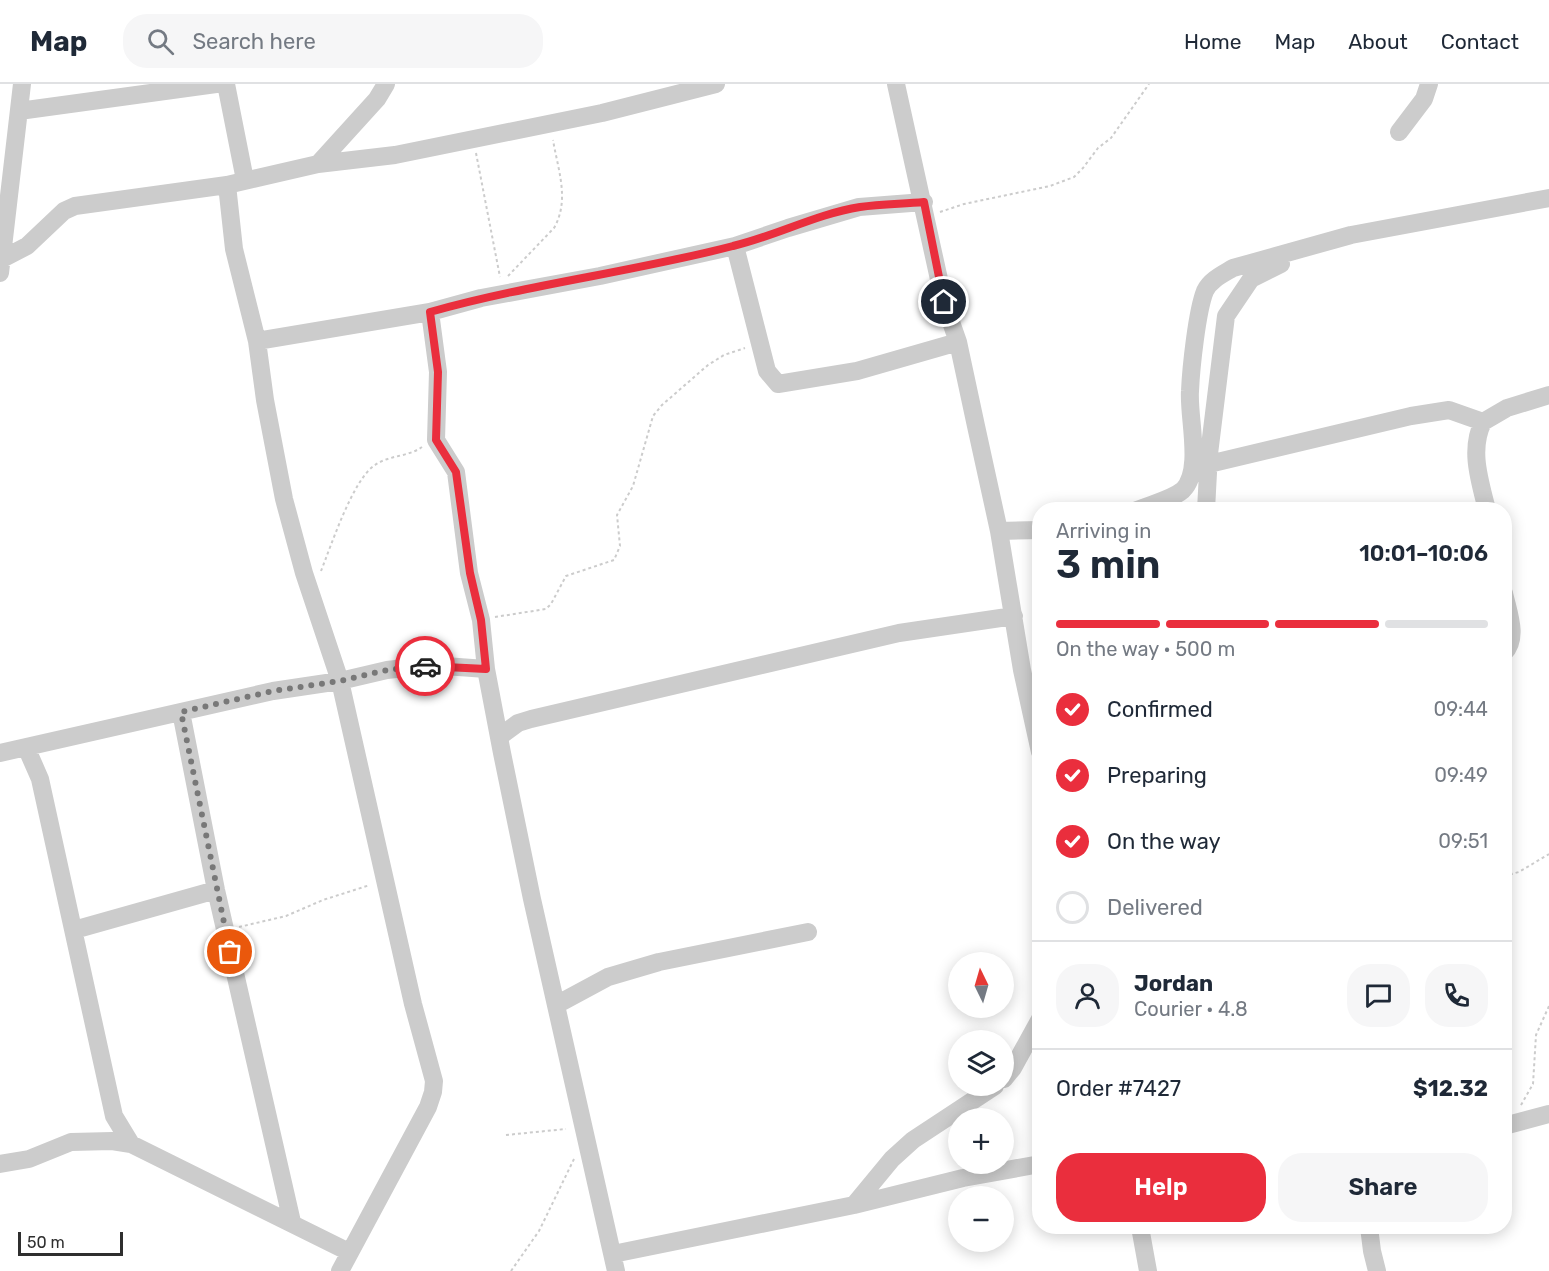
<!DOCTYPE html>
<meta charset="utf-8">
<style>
:root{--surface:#fff;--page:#f6f6f7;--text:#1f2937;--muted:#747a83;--line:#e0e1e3;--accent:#ea2e3d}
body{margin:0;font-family:Rubik,sans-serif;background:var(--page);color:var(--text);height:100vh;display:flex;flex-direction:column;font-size:22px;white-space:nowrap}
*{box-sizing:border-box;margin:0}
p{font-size:20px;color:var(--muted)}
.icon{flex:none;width:33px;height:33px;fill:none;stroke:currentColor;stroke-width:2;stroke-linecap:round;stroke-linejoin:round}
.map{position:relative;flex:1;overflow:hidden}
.drawer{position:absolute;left:1032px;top:418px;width:480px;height:732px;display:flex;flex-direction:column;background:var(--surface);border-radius:24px;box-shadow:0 3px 15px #0003}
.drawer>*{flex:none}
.needle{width:39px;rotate:355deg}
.tools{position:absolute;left:948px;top:868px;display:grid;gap:12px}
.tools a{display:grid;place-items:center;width:66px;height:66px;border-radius:50%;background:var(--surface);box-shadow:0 3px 15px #0003;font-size:30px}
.scale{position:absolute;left:18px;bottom:15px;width:105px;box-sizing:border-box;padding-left:6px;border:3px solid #2f2f2f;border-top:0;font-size:16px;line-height:21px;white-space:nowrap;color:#2f2f2f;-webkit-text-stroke:4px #fff;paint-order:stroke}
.pin{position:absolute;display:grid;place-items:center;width:51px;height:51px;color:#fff;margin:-26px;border:3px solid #fff;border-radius:50%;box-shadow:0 2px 6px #0007}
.courier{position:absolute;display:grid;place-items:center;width:60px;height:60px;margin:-30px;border:4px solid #ea2e3d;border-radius:50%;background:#fff;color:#222;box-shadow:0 2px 8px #0007}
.head em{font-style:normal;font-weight:600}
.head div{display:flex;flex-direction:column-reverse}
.head{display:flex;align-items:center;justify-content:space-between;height:102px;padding:0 24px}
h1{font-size:39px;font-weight:600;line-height:45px}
.bar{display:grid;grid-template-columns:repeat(4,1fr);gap:9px 6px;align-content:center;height:72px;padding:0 24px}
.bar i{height:8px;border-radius:4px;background:var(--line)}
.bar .active{background:var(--accent)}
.bar p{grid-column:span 4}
.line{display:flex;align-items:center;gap:15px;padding:0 24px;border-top:2px solid var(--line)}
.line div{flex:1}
.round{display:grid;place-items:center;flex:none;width:63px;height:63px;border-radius:24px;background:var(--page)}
ol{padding:0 24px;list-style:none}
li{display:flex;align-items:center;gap:18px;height:66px}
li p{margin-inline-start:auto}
li .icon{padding:6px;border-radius:50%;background:var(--accent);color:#fff;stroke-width:4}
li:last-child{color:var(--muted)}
li i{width:33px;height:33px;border:3px solid var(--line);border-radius:50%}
.primary-button{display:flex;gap:12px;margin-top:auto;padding:12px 24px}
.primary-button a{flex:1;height:69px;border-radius:24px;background:var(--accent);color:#fff;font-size:24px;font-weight:600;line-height:69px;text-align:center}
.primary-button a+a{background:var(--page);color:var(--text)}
header{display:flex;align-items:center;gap:36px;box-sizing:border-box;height:84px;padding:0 30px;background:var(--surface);border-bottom:2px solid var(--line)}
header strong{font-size:28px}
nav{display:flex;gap:33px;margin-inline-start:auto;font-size:21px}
.search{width:420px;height:54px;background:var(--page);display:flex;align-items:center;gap:15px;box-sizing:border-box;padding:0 21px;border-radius:24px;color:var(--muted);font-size:22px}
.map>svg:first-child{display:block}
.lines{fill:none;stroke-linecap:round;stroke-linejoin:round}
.path{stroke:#ccc;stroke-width:2;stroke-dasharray:3 3;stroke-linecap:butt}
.minor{stroke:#ccc;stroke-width:18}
.done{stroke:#787878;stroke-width:6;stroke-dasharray:0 10.8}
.route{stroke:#ea2e3d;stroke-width:8}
</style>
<header>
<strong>Map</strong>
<div class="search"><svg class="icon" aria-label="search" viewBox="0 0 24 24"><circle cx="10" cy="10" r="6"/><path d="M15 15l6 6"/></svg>Search here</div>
<nav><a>Home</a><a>Map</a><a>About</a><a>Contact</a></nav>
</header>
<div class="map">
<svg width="1549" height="1187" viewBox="0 0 1549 1187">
<rect width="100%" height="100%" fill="#fff"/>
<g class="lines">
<path class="path" d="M476 69 500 193
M940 128 964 120 1050 102 1074 93 1083 84 1098 64 1111 54 1149 0
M508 192 554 144C570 116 558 86 553 56
M321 487C331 462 353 395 375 381 389 371 408 373 422 363
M495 533 546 525 551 520 566 492 614 476 620 462 617 431 633 402 653 332 662 321 708 281 724 271 745 264
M1504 792 1519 788 1549 770
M239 843 286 832 323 816 370 801
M1521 1021 1533 1000 1536 951 1549 922
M506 1051 566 1045
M511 1187 539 1147 574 1075"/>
<path class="minor" d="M226 0 245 96
M896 0 944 218 958 258 976 342 999 447 1022 586 1040 668
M19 27 216 0
M1399 48 1424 15 1429 0
M318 80 377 15 386 0
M227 101 234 165 257 257 265 316 284 415 304 489 340 597 413 920 434 997 433 1008 428 1023 340 1187
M735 162 767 287 778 300 857 287 958 258
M2 175 27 162 64 127 75 122 227 101 318 80 395 71 602 29 716 0
M0 189 22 0
M430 228 438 288 436 356 456 388 469 489 481 536 486 585 502 669 532 815 616 1187
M257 257 430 228 481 214 600 192 735 162 788 144 859 123 924 118
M1209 380 1411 332 1449 326 1483 338
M1137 426C1151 420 1171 416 1183 406 1203 386 1188 333 1190 307 1191 284 1197 227 1205 207 1210 196 1223 190 1233 184L1351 151 1549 114
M1206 426 1209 370 1226 232 1251 195 1281 180
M1487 426C1480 397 1469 366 1483 338L1507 324 1549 311
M999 447 1040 446
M1504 509C1508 528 1519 554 1504 569
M181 628 216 806 292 1138
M499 653 518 639 531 635 899 549 1014 532
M26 663 40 695 114 1032 131 1060
M0 669 273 607 340 597 387 586 431 581 486 585
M74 846 216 806
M556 921 608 893 659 878 808 848
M1004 995 1013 984 1040 935
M1504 1042 1549 1030
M0 1080 29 1075 71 1058 112 1057 131 1060 349 1168
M854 1121 892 1075 913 1056 995 1002
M1140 1143 1148 1187
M1369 1143 1372 1167 1377 1187
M613 1170 854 1121 963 1094 1040 1080"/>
</g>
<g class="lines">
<path class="done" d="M230 868 181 628 273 607 340 597 387 586 425 582"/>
<path class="route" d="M425 582 486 585 481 536 470 489 456 388 436 356 438 288 430 228C529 200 633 188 733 162 776 152 816 130 860 123 881 120 902 120 924 118L944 218"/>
</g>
</svg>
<div class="tools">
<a><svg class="needle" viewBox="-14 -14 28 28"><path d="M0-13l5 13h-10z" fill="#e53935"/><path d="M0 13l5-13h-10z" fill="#747a83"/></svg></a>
<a><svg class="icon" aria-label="layers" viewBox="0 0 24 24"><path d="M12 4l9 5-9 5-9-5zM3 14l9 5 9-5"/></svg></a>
<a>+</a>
<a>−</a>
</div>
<div class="scale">50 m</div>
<div class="pin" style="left:230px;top:868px;background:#ea580c"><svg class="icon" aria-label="bag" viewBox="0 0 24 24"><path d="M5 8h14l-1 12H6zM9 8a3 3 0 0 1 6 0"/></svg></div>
<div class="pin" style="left:944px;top:218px;background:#1f2937"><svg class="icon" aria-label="home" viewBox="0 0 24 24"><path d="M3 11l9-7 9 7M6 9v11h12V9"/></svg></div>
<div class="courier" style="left:425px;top:582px"><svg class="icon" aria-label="car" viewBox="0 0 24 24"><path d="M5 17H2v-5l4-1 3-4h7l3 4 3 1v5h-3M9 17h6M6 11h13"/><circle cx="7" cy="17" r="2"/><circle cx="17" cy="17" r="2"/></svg></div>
<section class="drawer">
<div class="head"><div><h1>3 min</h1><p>Arriving in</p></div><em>10:01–10:06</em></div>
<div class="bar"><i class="active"></i><i class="active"></i><i class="active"></i><i></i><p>On the way · 500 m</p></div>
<ol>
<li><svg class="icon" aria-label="check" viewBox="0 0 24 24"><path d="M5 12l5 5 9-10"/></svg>Confirmed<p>09:44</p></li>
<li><svg class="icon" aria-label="check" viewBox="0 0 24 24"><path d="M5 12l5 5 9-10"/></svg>Preparing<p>09:49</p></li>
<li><svg class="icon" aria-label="check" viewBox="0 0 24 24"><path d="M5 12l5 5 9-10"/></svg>On the way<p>09:51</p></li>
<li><i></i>Delivered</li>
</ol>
<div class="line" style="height:108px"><a class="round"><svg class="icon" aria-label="person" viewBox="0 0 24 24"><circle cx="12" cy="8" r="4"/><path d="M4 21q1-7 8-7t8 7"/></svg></a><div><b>Jordan</b><p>Courier · 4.8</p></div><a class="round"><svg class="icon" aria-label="chat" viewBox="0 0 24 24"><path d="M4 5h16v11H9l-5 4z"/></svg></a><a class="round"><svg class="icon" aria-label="phone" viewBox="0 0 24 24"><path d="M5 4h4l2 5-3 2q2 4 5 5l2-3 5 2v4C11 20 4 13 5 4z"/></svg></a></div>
<div class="line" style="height:78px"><div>Order #7427</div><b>$12.32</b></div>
<div class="primary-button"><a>Help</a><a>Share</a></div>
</section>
</div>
